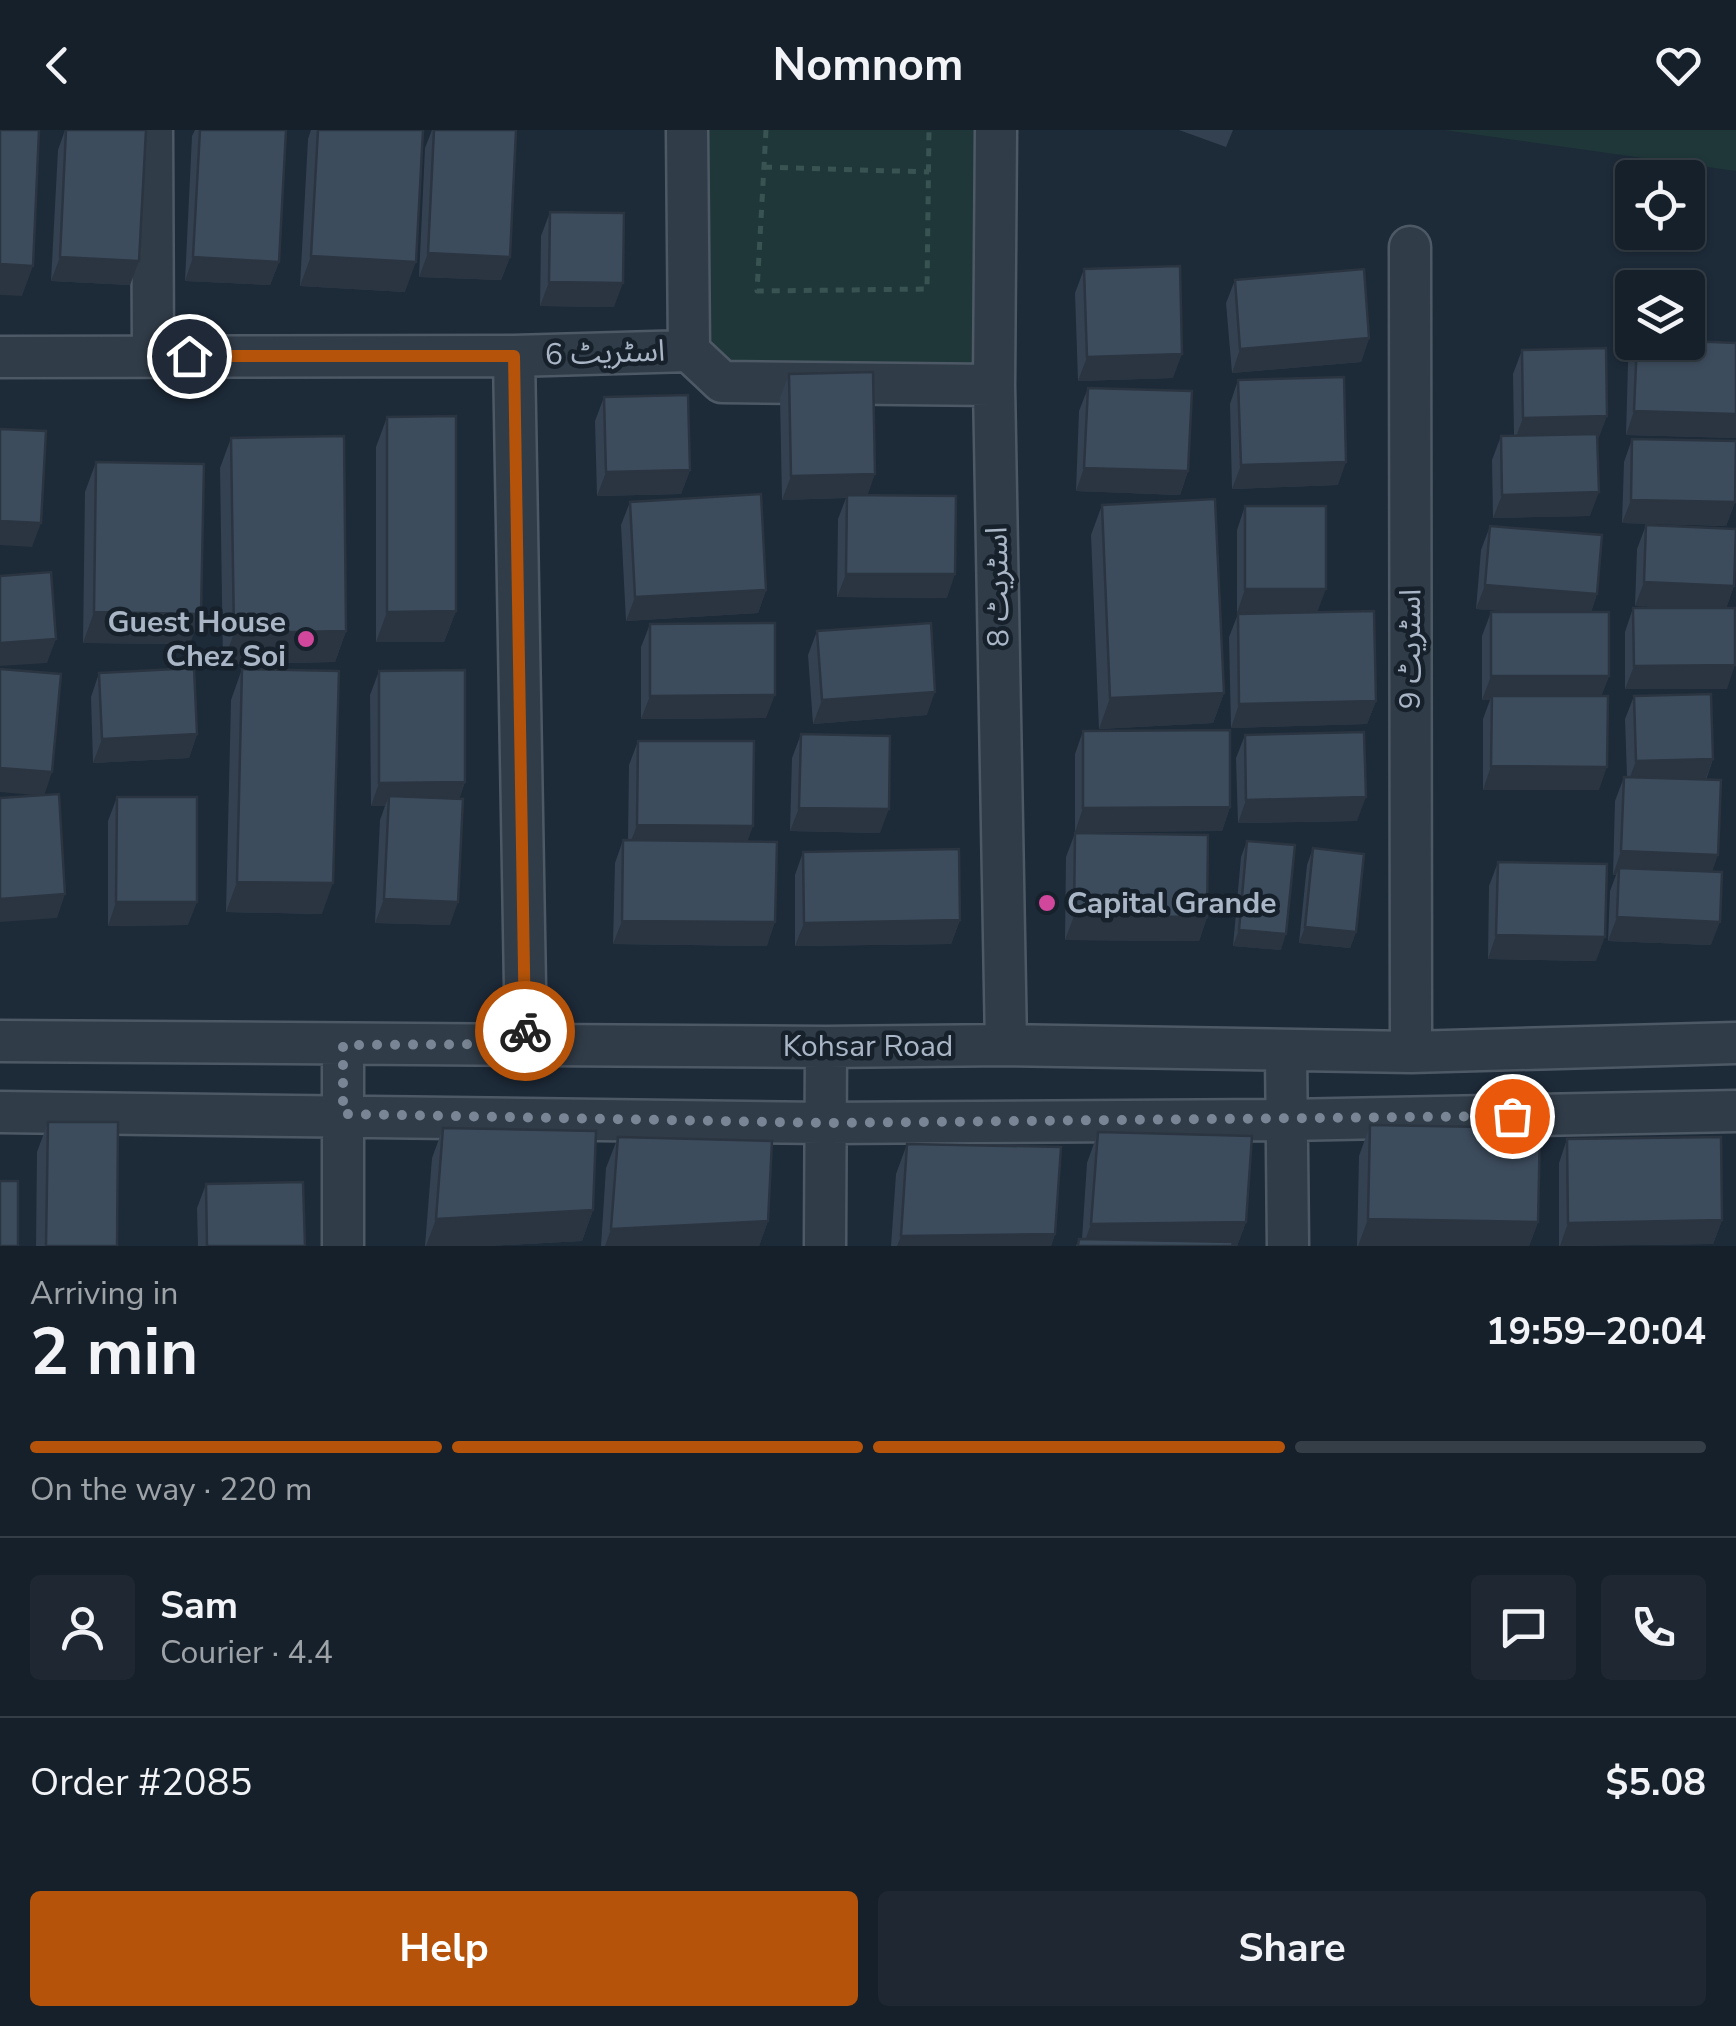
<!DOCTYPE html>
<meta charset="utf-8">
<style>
:root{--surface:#16202a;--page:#1f2832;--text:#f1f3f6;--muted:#9ea3a8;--line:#353e47;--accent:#b45309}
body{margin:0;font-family:"Nunito Sans","Noto Sans Arabic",sans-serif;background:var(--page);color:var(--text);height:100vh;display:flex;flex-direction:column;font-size:38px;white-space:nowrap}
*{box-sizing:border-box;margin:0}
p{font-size:32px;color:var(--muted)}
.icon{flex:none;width:55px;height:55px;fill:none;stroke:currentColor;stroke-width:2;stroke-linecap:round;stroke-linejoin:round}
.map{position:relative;height:1116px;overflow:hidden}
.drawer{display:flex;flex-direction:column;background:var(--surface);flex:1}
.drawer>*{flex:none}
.tools{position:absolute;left:1615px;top:30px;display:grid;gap:20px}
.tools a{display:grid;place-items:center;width:90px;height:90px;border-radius:10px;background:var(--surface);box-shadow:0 2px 8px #0004,0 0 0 2px var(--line);font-size:50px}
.pin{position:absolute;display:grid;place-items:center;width:85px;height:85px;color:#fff;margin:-42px;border:5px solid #fff;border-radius:50%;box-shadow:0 2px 10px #0007}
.courier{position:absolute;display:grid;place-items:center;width:100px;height:100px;margin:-50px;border:8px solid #b45309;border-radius:50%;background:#fff;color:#222;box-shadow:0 2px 12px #0007}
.head em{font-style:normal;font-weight:700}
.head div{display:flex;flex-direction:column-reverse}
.head{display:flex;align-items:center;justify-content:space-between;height:170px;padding:0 30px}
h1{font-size:65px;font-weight:700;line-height:75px}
.bar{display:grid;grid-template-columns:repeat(4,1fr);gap:15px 10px;align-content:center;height:120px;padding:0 30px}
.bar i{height:12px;border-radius:8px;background:var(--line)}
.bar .selected{background:var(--accent)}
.bar p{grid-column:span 4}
.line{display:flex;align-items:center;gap:25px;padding:0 30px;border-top:2px solid var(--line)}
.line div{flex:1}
.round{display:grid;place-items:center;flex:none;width:105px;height:105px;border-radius:10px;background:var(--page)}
.cta{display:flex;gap:20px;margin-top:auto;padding:20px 30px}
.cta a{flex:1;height:115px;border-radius:10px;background:var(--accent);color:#fff;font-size:40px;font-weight:700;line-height:115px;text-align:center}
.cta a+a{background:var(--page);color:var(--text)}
header{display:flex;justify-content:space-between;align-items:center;height:130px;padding:0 30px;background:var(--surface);font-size:45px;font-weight:700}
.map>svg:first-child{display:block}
.green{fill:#1f3739}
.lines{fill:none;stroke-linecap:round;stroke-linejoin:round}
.minor-casing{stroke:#4e5966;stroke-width:45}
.path{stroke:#395353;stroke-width:5;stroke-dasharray:8 8;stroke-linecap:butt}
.minor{stroke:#303c48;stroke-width:40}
.wall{fill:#344150}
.shaded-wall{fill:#2b3541}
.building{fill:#3d4c5d;stroke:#2b3541;stroke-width:2.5}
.done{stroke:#798594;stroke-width:10;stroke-dasharray:0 18}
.route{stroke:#b45309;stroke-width:12}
.hotel-dot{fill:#d1479c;stroke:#16212c;stroke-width:4}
.labels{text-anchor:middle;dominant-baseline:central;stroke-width:9;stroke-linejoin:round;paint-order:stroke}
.street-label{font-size:30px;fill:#aab6c6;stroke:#16212c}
.poi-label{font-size:30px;font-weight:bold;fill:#aab6c6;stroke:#16212c;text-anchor:end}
</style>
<header><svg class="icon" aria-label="back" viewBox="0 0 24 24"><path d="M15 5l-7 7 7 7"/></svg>Nomnom<svg class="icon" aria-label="heart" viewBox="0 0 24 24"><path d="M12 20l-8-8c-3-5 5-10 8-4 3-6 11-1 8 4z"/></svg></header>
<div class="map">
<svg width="1736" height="1116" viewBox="0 0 1736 1116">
<rect width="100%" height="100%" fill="#1d2a38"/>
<path class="green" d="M687 0H996L994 255 722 252 689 221Z
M1444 0H1736V41Z"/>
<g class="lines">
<g class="minor-casing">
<path id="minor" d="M152 0 153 226
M687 0 689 221
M996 0 994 255 1006 915
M1410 117 1411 922
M689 221 722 252 994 255
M514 226 526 914
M0 227 514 226 689 221
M0 911 826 917 1006 915 1411 922 1736 913
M1286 921 1288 1116
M0 982 825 993 1287 990 1736 981
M343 1116V915
M825 1116 826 917"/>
</g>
<path class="path" d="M766 0 757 161 927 159 929 0
M764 37 929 42"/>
<use href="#minor" class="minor"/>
</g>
<path class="wall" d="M65 0H146L130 155 51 151 58 20Z
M195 0H286L279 132 270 155 185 151 192 6Z
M311 0H423L405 162 300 156 308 9Z
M432 0H516L510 127 501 150 419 147 425 18Z
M1179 0H1233L1226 17Z
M550 82 614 177 540 176 541 106Z
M1084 139 1173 248 1078 251 1075 163Z
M1235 150 1369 208 1361 232 1232 243 1226 173Z
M1636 212H1688L1736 308 1626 305 1628 233Z
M1522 220 1607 286 1597 310 1590 386 1493 388 1492 330 1501 306H1514L1513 244Z
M789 244 867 365 947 468 837 467 838 389 846 368 782 370 780 268Z
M1238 250 1338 355 1232 359 1230 274Z
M1088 258 1188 341 1180 365 1076 361 1079 281Z
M604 267 690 340 681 364 597 366 595 291Z
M387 287 456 481 444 512H376V317Z
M231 308 346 501 335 532 223 534 220 338Z
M1632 309 1735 372 1726 396 1622 393 1624 332Z
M96 332 190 514 83 513 85 362Z
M630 372 766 460 758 483 626 491 621 395Z
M1102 375 1224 563 1213 593 1099 599 1091 405Z
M1245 376 1376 571 1367 594 1231 598 1229 507 1238 484 1280 483H1237V400Z
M1646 395 1734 456 1726 478 1727 559H1625V502L1633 478H1692L1635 476 1637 419Z
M1490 396 1597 464 1591 482 1609 546 1601 566 1599 660H1483V589L1490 570H1482V506L1491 482H1524L1476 479 1481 420Z
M650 494 766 588 641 589V517Z
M817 501 927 585 813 594 808 525Z
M242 539 322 784 226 782 231 570Z
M379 541 465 652 459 669 450 795 375 793 380 690 385 676H371L370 565Z
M99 543 197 604 189 628 93 633 91 567Z
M1634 566 1713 629 1706 650 1712 742 1711 815 1608 811 1610 761 1616 745H1613L1615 671 1624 647H1627L1625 589Z
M1083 601 1230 677 1222 701 1075 702V624Z
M801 604 880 703 790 701 792 628Z
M1245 605 1357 691 1238 693 1236 628Z
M638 611 748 711 767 816 613 814 615 733 623 710H628L629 635Z
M117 667 188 795 108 796V691Z
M1075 703 1207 787 1199 811 1065 810 1066 727Z
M1247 711 1281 820 1233 816 1241 727Z
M1313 718 1356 802 1350 818 1299 813 1307 735Z
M803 722 960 790 951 814 795 816V745Z
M1498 732 1596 831 1488 829 1489 756Z
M48 992 117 1116H36L37 1022Z
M1370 995 1538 1092 1529 1116H1357L1359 1026Z
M443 998 593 1080 582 1111 488 1116H425L432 1028Z
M1098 1002 1246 1092 1237 1116H1076L1079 1109H1082L1087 1033Z
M618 1007 768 1091 759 1116H601L606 1038Z
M1567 1009 1722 1090 1713 1114 1559 1116V1033Z
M907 1014 1055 1104 1051 1116H891L896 1044Z
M206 1054 305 1116H198L197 1078Z"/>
<path class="shaded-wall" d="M428 123 510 127 501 150 419 147Z
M311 126 416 132 405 162 300 156Z
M60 127 139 131 130 155 51 151Z
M193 127 279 132 270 155 185 151Z
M0 134 33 136 22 166 0 165Z
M549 152 623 153 614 177 540 176Z
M1369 208 1361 232 1232 243 1240 219Z
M1182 224 1173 248 1078 251 1087 227Z
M1634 281 1736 284V308L1626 305Z
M1607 286 1598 310 1514 312 1523 288Z
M1346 332 1338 355 1232 359 1241 335Z
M1084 338 1188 341 1180 365 1076 361Z
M690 340 681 364 597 366 606 342Z
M875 344 867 367 782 370 791 346Z
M1599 362 1590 386 1493 388 1502 365Z
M1631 370 1735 372 1726 396 1622 393Z
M0 391 41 393 32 417 0 415Z
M846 444H955L947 468 837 467Z
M1644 452 1734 456 1726 479 1635 476Z
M1485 455 1597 464 1589 488 1476 479Z
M1245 459H1326L1317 483H1237Z
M766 460 758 483 626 491 635 467Z
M456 481 444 512H376L387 482Z
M94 482 201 484 190 514 83 513Z
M346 501 335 532 223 534 234 503Z
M56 509 47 533 0 536V513Z
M1735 535 1727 559H1625L1634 536Z
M1491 546H1609L1600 570 1492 566 1490 570H1482Z
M935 562 927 585 813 594 822 570Z
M1224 563 1213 593 1099 599 1110 568Z
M775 565 766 588 641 589 650 566Z
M1376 571 1367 594 1231 598 1239 574Z
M197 604 189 628 93 633 102 609Z
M1713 629 1704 653 1627 655 1636 631Z
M1491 636 1607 637 1599 660H1483Z
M0 638 52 642 44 666 0 662Z
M465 652 457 676 389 666 385 676H371L379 653Z
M1366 667 1357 691 1238 693 1246 670Z
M1230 677 1222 701 1075 702 1083 678Z
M799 678 889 679 880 703 790 701Z
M637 695 753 696 745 719H628Z
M1621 721 1718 725 1710 748 1619 738 1616 745H1613Z
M237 752 333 753 322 784 226 782Z
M65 764 57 788 0 792V769Z
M384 769 458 772 450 795 375 793Z
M116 772H197L188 795 108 796Z
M1074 786 1207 787 1199 811 1065 810Z
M1617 787 1720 792 1711 815 1608 811Z
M960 790 951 814 795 816 804 793Z
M622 791 775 792 767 816 613 814Z
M1305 797 1356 802 1350 818 1299 813Z
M1239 800 1286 804 1281 820 1233 816Z
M1496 805 1605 807 1596 831 1488 829Z
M593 1080 582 1111 488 1116H426L436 1089Z
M1368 1089 1538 1092 1529 1116H1358Z
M1722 1090 1713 1114 1560 1116 1568 1093Z
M768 1091 759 1116H605L611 1099Z
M1246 1092 1237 1116H1083L1091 1094Z
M1055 1104 1051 1116H897L901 1106Z"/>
<path class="building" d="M0 0H39L33 136 0 134Z
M66 0H146L139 131 60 127Z
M200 0H286L279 132 193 127Z
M318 0H423L416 132 311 126Z
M434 0H516L510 127 428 123Z
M550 82 624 83 623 153 549 152Z
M1180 136 1182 224 1087 227 1084 139Z
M1364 139 1369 208 1240 219 1235 150Z
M1688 211 1736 213V284L1634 281 1637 212Z
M1606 218 1607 286 1523 288 1522 220Z
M873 242 875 344 791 346 789 244Z
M1344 247 1346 332 1241 335 1238 250Z
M1088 258 1192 261 1188 341 1084 338Z
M688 265 690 340 606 342 604 267Z
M456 286V481L387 482V287Z
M0 299 46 301 41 393 0 391Z
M1597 304 1599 362 1502 365 1501 306Z
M344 306 346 501 234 503 231 308Z
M1632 309 1736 311 1735 372 1631 370Z
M96 332 204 334 201 484 94 482Z
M761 364 766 460 635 467 630 372Z
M847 365 956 366 955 444H846Z
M1215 369 1224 563 1110 568 1102 375Z
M1245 376H1326V459H1245Z
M1646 395 1736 399 1734 456 1644 452Z
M1490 396 1602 405 1597 464 1485 455Z
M51 442 56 509 0 513V446Z
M1633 478H1735V535L1634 536Z
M1374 481 1376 571 1239 574 1238 484Z
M1491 482H1609V546H1491Z
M775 493V565L650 566V494Z
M931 493 935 562 822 570 817 501Z
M194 538 197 604 102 609 99 543Z
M0 539 61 544 52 642 0 638Z
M242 539 339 541 333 753 237 752Z
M465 540V652L379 653V541Z
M1711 564 1713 629 1636 631 1634 566Z
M1492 566H1608L1607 637 1491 636Z
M1230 600V677L1083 678V601Z
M1364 602 1366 667 1246 670 1245 605Z
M801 604 890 606 889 679 799 678Z
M638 611H754L753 696 637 695Z
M1624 647 1721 650 1718 725 1621 721Z
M59 664 65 764 0 769V668Z
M389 666 463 669 458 772 384 769Z
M117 667H197V772H116Z
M1075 703 1208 705 1207 787 1074 786Z
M623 710 777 712 775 792 622 791Z
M1247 711 1295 715 1286 804 1239 800Z
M1313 718 1364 724 1356 802 1305 797Z
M959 719 960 790 804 793 803 722Z
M1498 732 1607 734 1605 807 1496 805Z
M1619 738 1722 742 1720 792 1617 787Z
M48 992H118L117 1116H46Z
M1370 995 1540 998 1538 1092 1368 1089Z
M443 998 596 1001 593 1080 436 1089Z
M1098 1002 1252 1006 1246 1092 1091 1094Z
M618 1007 772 1011 768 1091 611 1099Z
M1721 1007 1722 1090 1568 1093 1567 1009Z
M907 1014 1061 1017 1055 1104 901 1106Z
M0 1051H18V1116H0Z
M303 1052 305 1116H207L206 1054Z
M1079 1109 1233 1112 1232 1116H1078Z"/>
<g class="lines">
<path class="done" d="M525 901 526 914 343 915V984L825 993 1512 986"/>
<path class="route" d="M189 226H514L525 901"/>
</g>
<g class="hotel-dot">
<circle cx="306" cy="509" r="10"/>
<circle cx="1047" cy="773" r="10"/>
</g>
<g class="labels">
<g class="street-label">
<text transform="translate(605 223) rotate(-2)">اسٹریٹ 6</text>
<text transform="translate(998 457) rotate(-91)">اسٹریٹ 8</text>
<text transform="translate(1410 519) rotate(-90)">اسٹریٹ 9</text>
<text x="868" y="916">Kohsar Road</text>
</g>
<g class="poi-label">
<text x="286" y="492">Guest House<tspan x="286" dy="34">Chez Soi</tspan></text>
<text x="1067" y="773" text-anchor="start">Capital Grande</text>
</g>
</g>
</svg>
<div class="tools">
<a><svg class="icon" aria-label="locate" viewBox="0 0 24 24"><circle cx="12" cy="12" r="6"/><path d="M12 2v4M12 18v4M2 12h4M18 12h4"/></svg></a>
<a><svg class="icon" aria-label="layers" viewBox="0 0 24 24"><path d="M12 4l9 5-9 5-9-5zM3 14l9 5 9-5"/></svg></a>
</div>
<div class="pin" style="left:1512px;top:986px;background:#ea580c"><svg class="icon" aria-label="bag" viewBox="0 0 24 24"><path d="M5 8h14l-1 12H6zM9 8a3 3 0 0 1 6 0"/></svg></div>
<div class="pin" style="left:189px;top:226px;background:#1f2937"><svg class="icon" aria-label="home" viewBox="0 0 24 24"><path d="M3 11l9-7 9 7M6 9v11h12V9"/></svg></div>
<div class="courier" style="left:525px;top:901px"><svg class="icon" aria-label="bike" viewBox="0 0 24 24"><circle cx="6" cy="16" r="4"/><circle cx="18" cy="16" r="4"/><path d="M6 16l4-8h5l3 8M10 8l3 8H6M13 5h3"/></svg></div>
</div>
<section class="drawer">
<div class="head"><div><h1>2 min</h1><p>Arriving in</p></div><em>19:59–20:04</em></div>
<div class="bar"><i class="selected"></i><i class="selected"></i><i class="selected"></i><i></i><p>On the way · 220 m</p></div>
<div class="line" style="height:180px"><a class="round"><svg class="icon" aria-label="person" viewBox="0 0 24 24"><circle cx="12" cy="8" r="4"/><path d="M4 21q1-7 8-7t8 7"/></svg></a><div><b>Sam</b><p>Courier · 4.4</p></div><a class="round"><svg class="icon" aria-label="chat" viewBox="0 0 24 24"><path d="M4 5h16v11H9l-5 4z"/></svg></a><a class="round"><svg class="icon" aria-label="phone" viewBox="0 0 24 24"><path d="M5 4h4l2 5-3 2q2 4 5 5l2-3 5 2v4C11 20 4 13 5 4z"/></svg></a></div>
<div class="line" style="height:130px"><div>Order #2085</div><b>$5.08</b></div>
<div class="cta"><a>Help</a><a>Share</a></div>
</section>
